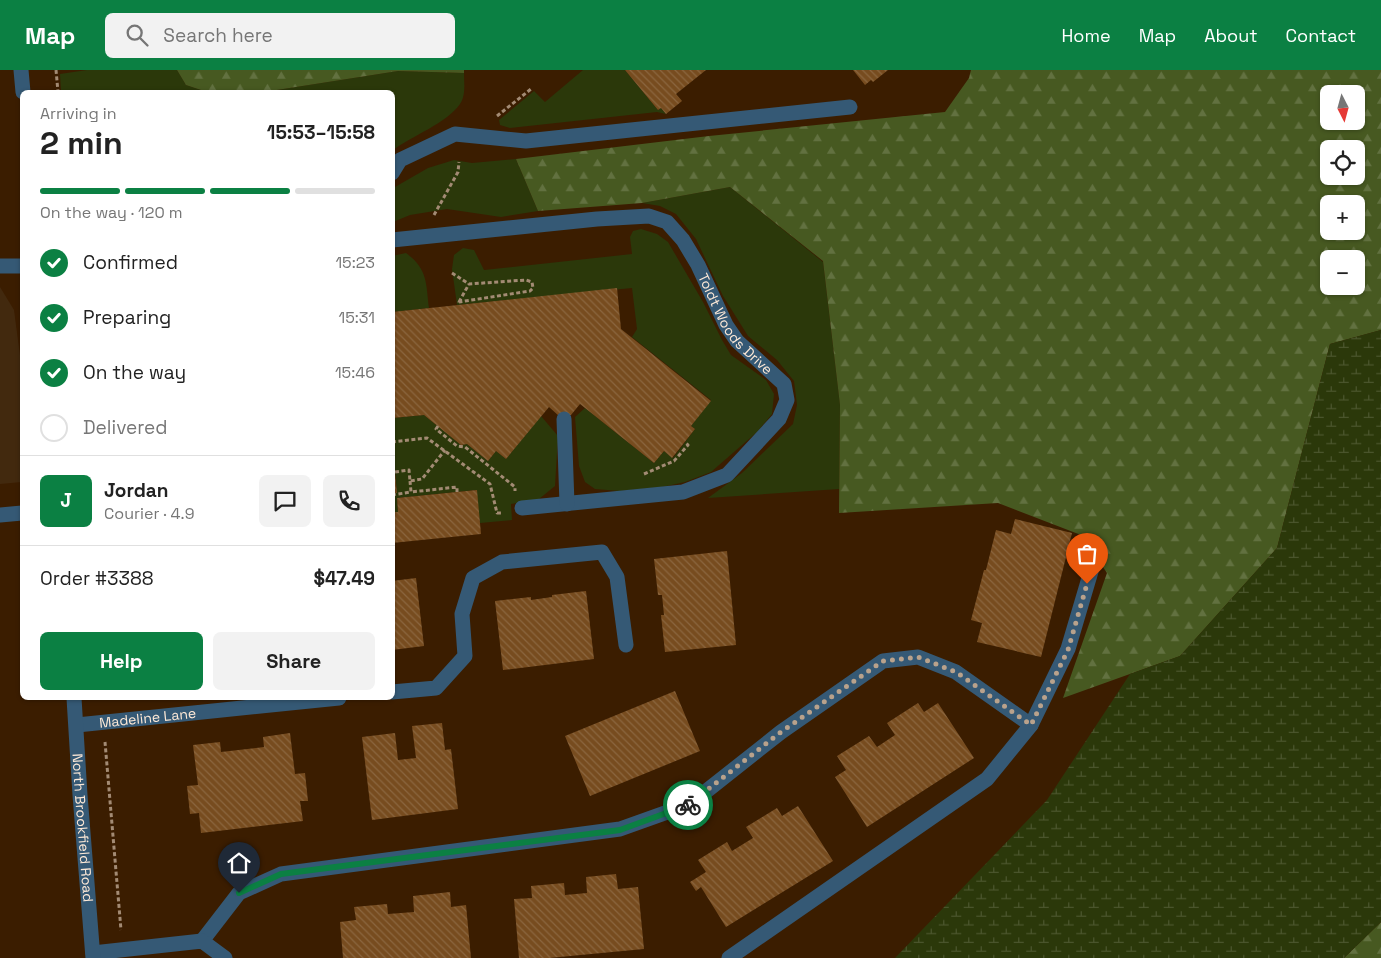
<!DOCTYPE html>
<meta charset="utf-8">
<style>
:root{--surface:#fff;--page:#f2f2f2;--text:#222;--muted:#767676;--line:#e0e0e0;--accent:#0b8043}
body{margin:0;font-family:"Space Grotesk",sans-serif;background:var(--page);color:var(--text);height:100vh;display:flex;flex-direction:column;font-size:19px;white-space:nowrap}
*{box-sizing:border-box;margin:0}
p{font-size:16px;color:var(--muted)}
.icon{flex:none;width:28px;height:28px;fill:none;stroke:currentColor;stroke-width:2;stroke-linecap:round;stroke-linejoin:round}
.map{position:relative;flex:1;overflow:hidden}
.drawer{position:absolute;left:20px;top:20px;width:375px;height:610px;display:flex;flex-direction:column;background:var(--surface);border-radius:8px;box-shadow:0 1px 4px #0004}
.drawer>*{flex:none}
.needle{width:32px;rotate:174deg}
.controls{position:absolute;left:1320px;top:15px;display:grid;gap:10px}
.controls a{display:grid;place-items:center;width:45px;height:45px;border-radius:8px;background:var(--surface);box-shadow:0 1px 4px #0004;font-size:25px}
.pin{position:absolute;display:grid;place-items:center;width:42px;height:42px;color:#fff;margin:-51px -21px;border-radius:50% 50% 50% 0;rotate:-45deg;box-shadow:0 0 5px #0007}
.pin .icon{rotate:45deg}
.courier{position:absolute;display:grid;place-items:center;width:50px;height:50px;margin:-25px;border:4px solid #0b8043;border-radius:50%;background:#fff;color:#222;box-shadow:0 1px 6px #0007}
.summary em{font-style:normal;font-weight:800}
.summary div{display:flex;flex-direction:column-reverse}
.summary{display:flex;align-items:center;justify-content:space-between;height:85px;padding:0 20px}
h1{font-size:32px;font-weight:800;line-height:38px}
.bar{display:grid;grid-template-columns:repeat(4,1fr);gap:8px 5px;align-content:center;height:60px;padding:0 20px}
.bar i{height:6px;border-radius:4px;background:var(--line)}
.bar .current{background:var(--accent)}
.bar p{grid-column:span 4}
.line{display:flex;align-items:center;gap:12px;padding:0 20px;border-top:1px solid var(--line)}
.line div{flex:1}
.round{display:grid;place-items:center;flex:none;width:52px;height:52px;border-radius:8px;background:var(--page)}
ol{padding:0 20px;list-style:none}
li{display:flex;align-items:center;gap:15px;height:55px}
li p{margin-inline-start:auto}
li .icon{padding:5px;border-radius:50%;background:var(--accent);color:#fff;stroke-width:4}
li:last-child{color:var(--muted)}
li i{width:28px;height:28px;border:2px solid var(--line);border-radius:50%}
.button{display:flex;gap:10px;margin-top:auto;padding:10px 20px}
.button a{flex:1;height:58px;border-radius:8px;background:var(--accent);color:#fff;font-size:20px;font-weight:800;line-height:58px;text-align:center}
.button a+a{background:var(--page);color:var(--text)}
header{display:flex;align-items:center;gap:30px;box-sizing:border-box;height:70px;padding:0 25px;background:var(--accent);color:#fff}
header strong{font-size:24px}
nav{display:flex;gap:28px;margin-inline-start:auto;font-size:18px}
.search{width:350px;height:45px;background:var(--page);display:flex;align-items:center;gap:12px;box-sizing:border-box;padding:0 18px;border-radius:8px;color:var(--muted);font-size:19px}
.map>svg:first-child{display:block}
.built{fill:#42290e}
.green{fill:#2b380a}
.forest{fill:url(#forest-firs);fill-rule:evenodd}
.wetland{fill:url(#wetland-marsh)}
.building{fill:url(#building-back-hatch)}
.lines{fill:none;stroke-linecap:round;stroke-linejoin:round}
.path{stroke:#a38b74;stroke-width:3;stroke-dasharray:4 2.5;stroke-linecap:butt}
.service{stroke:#355975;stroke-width:15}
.minor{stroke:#355975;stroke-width:15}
.tertiary{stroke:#355975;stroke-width:15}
.done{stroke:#b9a28c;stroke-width:5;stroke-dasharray:0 9}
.route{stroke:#0b8043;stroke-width:6}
.labels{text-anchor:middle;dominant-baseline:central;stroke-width:4;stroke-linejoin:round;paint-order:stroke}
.street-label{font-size:14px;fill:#fde9d7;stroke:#3b1d00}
</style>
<header>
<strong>Map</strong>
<div class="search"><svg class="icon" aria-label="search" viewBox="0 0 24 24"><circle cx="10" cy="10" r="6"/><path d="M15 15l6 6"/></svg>Search here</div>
<nav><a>Home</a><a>Map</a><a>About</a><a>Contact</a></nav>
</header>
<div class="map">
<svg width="1381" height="888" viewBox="0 0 1381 888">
<defs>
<pattern id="forest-firs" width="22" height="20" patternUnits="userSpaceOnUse" patternTransform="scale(1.25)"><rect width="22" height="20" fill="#475921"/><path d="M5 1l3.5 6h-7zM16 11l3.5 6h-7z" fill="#627140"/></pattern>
<pattern id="wetland-marsh" width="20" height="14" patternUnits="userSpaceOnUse" patternTransform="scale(1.25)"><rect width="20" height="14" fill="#2b380a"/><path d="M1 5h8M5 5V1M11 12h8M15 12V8" fill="none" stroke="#4b552d"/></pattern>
<pattern id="building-back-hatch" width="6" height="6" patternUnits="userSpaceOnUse" patternTransform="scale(1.25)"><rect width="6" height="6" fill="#774c1f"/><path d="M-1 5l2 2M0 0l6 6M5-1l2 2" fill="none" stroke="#8b663f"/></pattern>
</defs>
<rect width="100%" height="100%" fill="#3b1d00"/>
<path class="built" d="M0 217 14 240 22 300V412L0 414Z"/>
<path class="green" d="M87 0H177L186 15 207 22H61L60 4Z
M583 0H625L658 40 661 38 666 44 657 42 510 58 500 55 499 50 534 21 545 32Z
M398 1 464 3C464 13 466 25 460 34 447 53 412 66 393 80L392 22H264Z
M516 89 538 141 501 147 447 139 410 145 393 152V122L395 117 428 98 454 90 472 93Z
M730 117 823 192 840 335 839 419 708 428 742 403 793 354 797 335 794 311 777 290 748 266 723 226 696 169 676 144 660 136 642 133Z
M641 159 657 164 668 172 703 232 722 270 731 285 766 310 774 324 772 344 757 362 711 402 685 412 662 417 620 421 595 419 585 412 579 396 575 347 585 338 654 393 664 381 673 388 695 359 691 356 711 330 632 267 637 259 632 218 457 235 452 199 454 185 463 178 474 180 484 200 632 184 630 167 633 161Z
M406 183C428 199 426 214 429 238L393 242 392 186Z
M424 345 461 375 467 374 488 391 496 381 506 389 541 346 558 366 555 416 539 429 511 434 512 450 480 453 476 420 397 428 398 442H393L392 423H397L393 382V348Z"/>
<path class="forest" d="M177 0H464V3L398 1 264 22H207L186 15Z
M971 0H1381V260L1330 274 1277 478 1180 586 1063 628 1107 503 1081 465 998 433 839 443 840 335 823 191 730 117 642 133 538 141 516 89 709 66 945 42 969 8ZM1329 24H1356V51H1329ZM1329 79H1356V106H1329ZM1329 134H1356V161H1329ZM1329 189H1356V216H1329Z
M1381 852V888H1344Z"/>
<path class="wetland" d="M1381 260V852L1344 888H895L1047 730 1130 604 1180 586 1277 478 1330 274Z"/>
<path class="building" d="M625 0H706L676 24 682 31 666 44 661 38 658 40Z
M853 0H888L873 12 871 10 865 15Z
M617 218 621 259 711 331 691 356 695 359 672 388 664 381 654 393 580 334 571 345 559 346 549 337 506 389 496 381 488 391 467 374 461 375 424 345 392 348V242Z
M392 393H394L397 423H392Z
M477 420 481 464 392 473V442H398L397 428Z
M1015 449 1072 463 1041 587 977 572 982 553 971 550 984 500H986L996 460 1011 464Z
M727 481 736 575 665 582 661 545H664L662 525H658L654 489Z
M416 508 424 576 392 580V511Z
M586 521 594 589 503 600 495 531 531 527V530L552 527V525Z
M675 621 700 681 590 726 565 666Z
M918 633 924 642 938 633 974 688 867 757 835 707 846 700 837 686 869 666 877 677 895 665 887 653Z
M442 653 445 680 451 679 458 739 372 750 362 667 395 663 398 690 416 688 412 656Z
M290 663 295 704 305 703 308 731H300L303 751 201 763 199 743 190 744 187 716 198 715 193 675 220 672 221 682 264 677 263 667Z
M798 736 833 791 726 857 701 817 696 821 690 812 706 802 698 790 727 772 732 781 753 768 746 757 777 738 782 746Z
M616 804 618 819 638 817 644 879 549 888H519L514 829 532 828 531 816 564 813 565 825 587 823 586 807Z
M450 822 451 837 466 835 471 888H343L340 852 356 850 354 837 387 834 388 844 414 842 413 826Z"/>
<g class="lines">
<path class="path" d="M56 0 58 22
M497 46 531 19
M434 145 458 102 459 92
M452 203 469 214 526 210 532 212 533 218 530 221 459 232V235
M459 232 469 214
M438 356 436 359 457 376 465 377 515 417V421
M392 372 427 368 490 414 497 443H502
M395 402 409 400 410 411 422 409 445 380
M644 404 674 391 688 375 685 372
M410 411 411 422 457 417V422
M392 425 411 422
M105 672 121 860"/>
<g class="service">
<path d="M392 103 400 90 455 64 526 71 850 37"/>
<path id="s1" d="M392 170 597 149 649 146 667 152 683 170 698 195 726 255 737 271 784 314 787 330 779 349 727 405 683 422 522 438"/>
<path d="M564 349 567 434"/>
<path d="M0 445 22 443"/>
<path d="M392 622 436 618 465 586 462 544 473 508 502 492 602 482 617 507 626 575"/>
<path id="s2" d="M77 655 339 628"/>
<path d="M202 871 239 823 281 804 620 759 690 734 781 662 883 591 918 587 956 602 1031 655"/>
<path d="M93 883 202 871 225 888"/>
<path d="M729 888 987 709 1031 655 1068 579 1092 498"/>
</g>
<path class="minor" d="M0 196H22"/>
<g class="tertiary">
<path d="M21 0 23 22"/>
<path id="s3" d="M74 628 80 725 93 888"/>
</g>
</g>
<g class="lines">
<path class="done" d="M688 735 781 662 883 591 918 587 956 602 1031 655 1068 580 1087 514"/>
<path class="route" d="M239 823 281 804 620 760 688 735"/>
</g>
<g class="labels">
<g class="street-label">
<text stroke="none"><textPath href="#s1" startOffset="401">Toldt Woods Drive</textPath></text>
<text stroke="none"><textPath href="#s2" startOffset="71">Madeline Lane</textPath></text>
<text stroke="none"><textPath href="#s3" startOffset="130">North Brookfield Road</textPath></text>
</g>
</g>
</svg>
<div class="controls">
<a><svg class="needle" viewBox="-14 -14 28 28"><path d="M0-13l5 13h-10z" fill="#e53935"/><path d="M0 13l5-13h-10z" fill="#767676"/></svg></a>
<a><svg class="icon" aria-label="locate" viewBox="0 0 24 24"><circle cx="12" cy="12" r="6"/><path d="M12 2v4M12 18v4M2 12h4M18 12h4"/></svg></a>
<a>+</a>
<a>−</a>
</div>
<div class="pin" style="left:1087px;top:514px;background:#ea580c"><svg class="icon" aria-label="bag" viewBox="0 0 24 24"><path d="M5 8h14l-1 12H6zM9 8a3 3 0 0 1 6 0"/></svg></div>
<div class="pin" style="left:239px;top:823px;background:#1f2937"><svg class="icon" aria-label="home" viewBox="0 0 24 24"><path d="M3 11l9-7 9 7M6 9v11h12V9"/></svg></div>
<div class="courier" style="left:688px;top:735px"><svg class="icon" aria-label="bike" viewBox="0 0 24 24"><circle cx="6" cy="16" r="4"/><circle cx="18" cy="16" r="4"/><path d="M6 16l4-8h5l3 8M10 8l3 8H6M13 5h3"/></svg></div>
<section class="drawer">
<div class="summary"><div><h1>2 min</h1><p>Arriving in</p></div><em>15:53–15:58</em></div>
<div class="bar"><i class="current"></i><i class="current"></i><i class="current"></i><i></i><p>On the way · 120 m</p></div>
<ol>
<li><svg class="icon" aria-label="check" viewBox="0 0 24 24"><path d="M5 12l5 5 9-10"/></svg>Confirmed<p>15:23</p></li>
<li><svg class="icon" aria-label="check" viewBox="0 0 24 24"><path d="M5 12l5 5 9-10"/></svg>Preparing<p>15:31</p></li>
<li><svg class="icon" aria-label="check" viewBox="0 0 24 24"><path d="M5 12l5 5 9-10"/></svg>On the way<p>15:46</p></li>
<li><i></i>Delivered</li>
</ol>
<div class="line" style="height:90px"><b class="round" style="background:var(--accent);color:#fff">J</b><div><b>Jordan</b><p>Courier · 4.9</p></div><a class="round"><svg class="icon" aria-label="chat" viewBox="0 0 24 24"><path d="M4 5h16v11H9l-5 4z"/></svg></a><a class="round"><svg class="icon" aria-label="phone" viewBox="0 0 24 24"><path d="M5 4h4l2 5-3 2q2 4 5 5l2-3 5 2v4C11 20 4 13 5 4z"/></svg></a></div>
<div class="line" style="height:65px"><div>Order #3388</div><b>$47.49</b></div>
<div class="button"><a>Help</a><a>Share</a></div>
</section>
</div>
